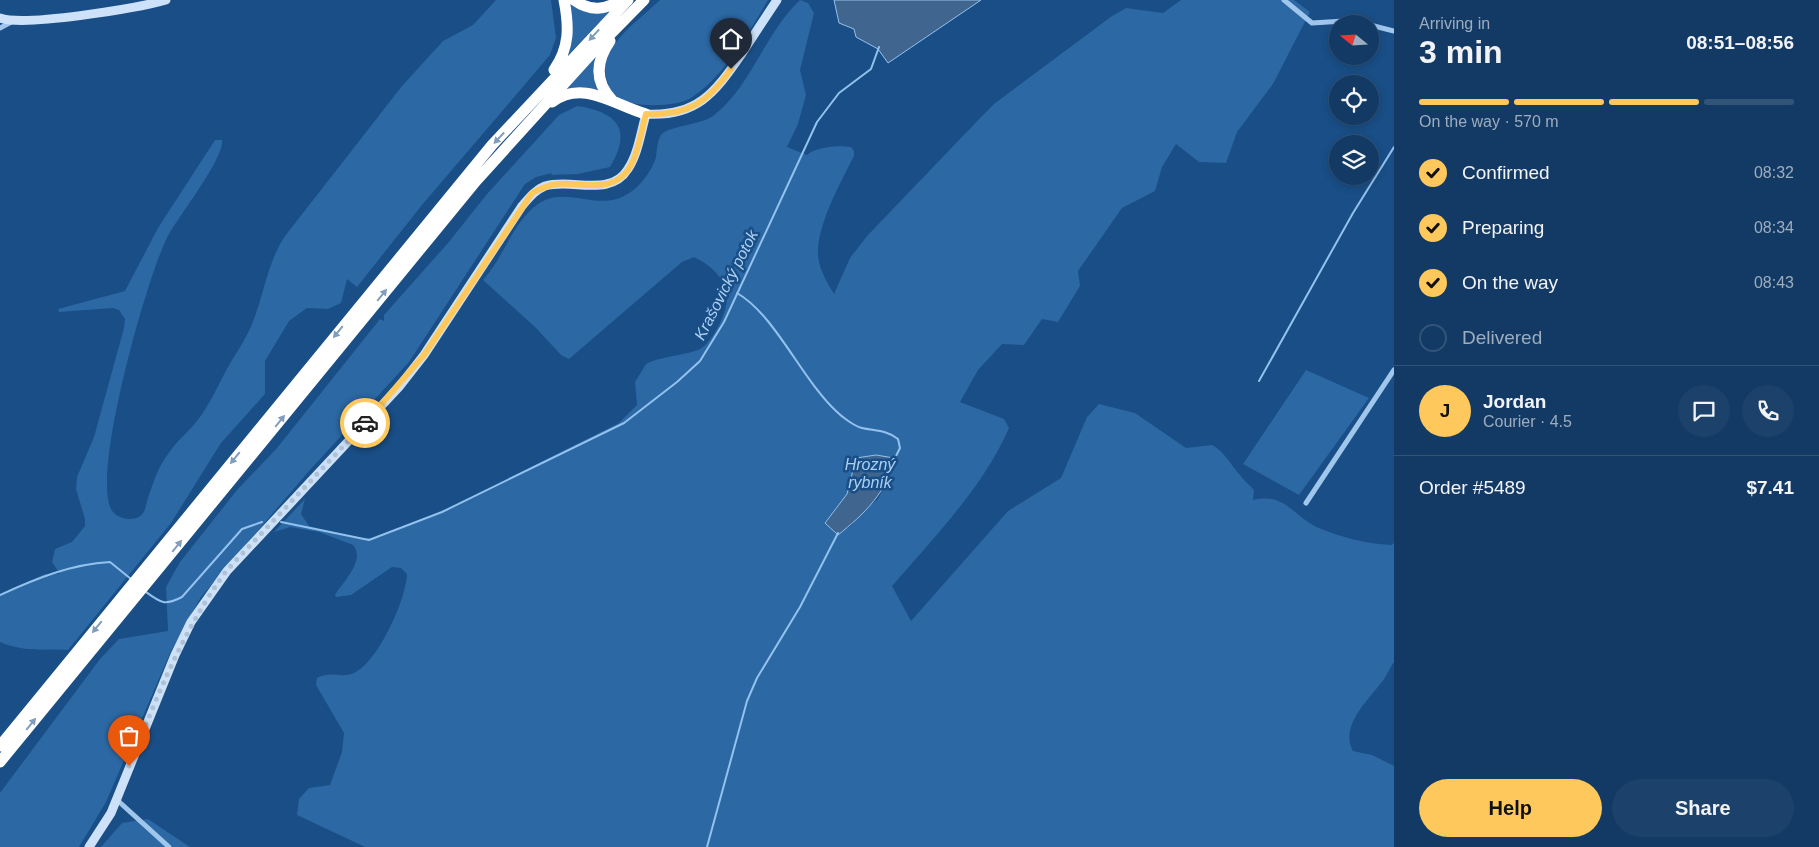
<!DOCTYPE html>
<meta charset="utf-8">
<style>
:root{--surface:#133a64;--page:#1c416a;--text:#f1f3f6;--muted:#9dadbf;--line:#325478;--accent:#ffc85c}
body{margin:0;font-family:Arial,sans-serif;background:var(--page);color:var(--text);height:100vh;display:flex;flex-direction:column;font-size:19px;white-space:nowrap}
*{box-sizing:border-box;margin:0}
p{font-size:16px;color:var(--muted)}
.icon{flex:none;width:28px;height:28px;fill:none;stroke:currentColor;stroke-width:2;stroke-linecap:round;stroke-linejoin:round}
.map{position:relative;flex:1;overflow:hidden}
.sheet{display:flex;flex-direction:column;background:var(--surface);width:425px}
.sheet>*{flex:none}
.needle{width:32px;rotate:288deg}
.controls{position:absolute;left:1329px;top:15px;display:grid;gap:10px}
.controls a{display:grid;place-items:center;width:50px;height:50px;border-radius:50%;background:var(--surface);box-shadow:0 2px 8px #0003,0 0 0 1px var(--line);font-size:25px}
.pin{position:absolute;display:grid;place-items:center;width:42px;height:42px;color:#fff;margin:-51px -21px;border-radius:50% 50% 50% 0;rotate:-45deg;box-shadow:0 0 5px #0007}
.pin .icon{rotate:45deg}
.courier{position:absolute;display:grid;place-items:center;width:50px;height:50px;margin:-25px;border:4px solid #ffc85c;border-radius:50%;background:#fff;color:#222;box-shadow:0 1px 6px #0007}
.overview em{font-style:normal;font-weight:700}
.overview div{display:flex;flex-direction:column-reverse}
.overview{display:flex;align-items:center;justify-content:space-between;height:85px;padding:0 25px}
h1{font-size:32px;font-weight:700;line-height:38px}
.bar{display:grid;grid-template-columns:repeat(4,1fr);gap:8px 5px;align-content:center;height:60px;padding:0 25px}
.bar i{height:6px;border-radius:4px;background:var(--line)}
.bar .on{background:var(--accent)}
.bar p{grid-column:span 4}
.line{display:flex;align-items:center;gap:12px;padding:0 25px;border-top:1px solid var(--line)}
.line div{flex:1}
.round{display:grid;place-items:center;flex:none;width:52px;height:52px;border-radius:26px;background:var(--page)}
ol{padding:0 25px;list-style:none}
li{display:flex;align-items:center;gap:15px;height:55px}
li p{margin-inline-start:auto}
li .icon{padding:5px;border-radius:50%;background:var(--accent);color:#111;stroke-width:4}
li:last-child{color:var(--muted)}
li i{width:28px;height:28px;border:2px solid var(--line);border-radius:50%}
.action{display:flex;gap:10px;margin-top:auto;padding:10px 25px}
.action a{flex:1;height:58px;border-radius:30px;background:var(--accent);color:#111;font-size:20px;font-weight:700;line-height:58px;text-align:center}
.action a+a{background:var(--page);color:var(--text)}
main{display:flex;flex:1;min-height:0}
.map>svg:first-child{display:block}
.green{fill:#2c68a4;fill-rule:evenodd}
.water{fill:#40668f;stroke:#93c2ee}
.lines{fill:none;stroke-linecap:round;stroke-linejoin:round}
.stream{stroke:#93c2ee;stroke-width:2}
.street{stroke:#a0c6ec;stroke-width:5}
.secondary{stroke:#cde2f9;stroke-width:9}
.highway{stroke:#fff;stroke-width:11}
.oneway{fill:#809ebc}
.done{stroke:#aec1d5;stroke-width:5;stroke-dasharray:0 9}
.route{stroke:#ffc85c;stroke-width:6}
.labels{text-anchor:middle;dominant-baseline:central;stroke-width:5;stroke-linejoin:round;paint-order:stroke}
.water-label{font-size:16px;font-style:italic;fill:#acd0f4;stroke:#194e86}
</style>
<main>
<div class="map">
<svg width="1394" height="847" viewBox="0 0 1394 847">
<rect width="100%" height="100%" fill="#194e86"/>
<path class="green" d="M496 0H551L556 38 550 55 422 205 357 287 347 279 341 303 328 309 307 308 289 321 265 361V394L221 443 171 523 68 650C43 649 23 652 0 642V594L45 574H60L52 562 55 549 72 542 85 526V519L76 489 77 477 94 437 124 328 125 319 119 310 113 308 59 312 58 309 125 291 158 228 215 140H222C225 158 177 218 167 238 148 274 88 483 113 512 120 520 137 522 143 513 146 509 146 503 148 498 153 483 158 467 168 454 177 440 191 430 200 417 211 402 219 383 228 367 236 353 246 339 252 324 264 295 267 263 285 236L402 86 443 41 473 25Z
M569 0 611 10 568 55 571 46Z
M660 0H768C748 34 725 76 691 98 675 108 623 109 611 92 609 88 608 82 606 77 604 71 605 62 608 55 619 33 643 16 660 0Z
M800 0 808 3 814 13 800 70 806 95 798 124 787 147 807 155C816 147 838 145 851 147L854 151V156C841 182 812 233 819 262 822 274 828 284 834 294L850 258 867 236 983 115 994 104 1112 16 1126 8 1163 13 1181 0H1294L1310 12 1273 84 1237 132 1226 163 1199 162 1176 144 1162 167 1155 191 1122 208 1078 271 1080 286 1058 322 1042 319 1024 345 1002 344 978 370 960 402 1004 419 1009 428C984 486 933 539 892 586L911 621 1008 511 1061 478 1087 417 1099 404 1135 413 1186 448 1212 445C1225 452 1230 464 1240 475 1244 481 1250 485 1254 490L1253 500C1286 492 1293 517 1319 528 1340 537 1367 544 1391 545L1394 543V662C1390 667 1388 673 1384 679 1370 699 1339 725 1353 751L1372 755 1394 766V847H365L297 815 299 799 309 788 330 785 342 752 344 733 316 685 317 678C332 670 341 679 354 673 378 662 406 600 407 574L401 568 392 567 351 595 336 597 335 595C343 582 366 560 353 545L319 532 290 527 274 532 305 499 301 514 309 526 359 538H377L435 515 619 423 637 405 635 382 646 364C661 356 682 356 698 350 713 344 732 305 726 289 721 274 708 264 694 257L682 262 569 359 561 355 535 327 483 280C504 257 512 223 538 204 568 184 598 214 629 193 640 187 653 169 656 157 657 150 657 141 661 135 667 126 701 125 713 116 751 87 764 34 800 0ZM876 455 890 475 878 499 857 516 852 525 838 534 825 522 847 494 856 458Z
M598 54 604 95 563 92Z
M577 106C617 112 633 129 610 167L578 174 551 175 552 173 536 177 525 184 409 362 309 471 201 597 171 651 106 802 79 847H0V793L100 659 119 639 168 631 166 587 180 562 237 490 277 448 380 319 384 321V315L448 243 487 194 559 115Z
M1306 370 1369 398 1299 495 1243 464Z
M148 819 190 847H101L122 823Z"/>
<path class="water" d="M834 0H981L888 63 878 49 856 37 854 29 839 23Z
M876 455 894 458C888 492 863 515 838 535L825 523 847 494 856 458Z"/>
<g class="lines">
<path class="stream" d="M737 293C775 315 801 378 836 411 842 417 854 426 862 428 875 431 887 430 898 439L900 448 893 462
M1259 381 1353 213 1394 147
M281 522 369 540 442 512 624 423 677 382 700 361 724 322 817 122 839 93 871 69 879 47
M146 592C161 603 165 606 182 597L242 529 262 522
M0 595C35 579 71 564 110 562L131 579
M707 847 747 701 757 678 800 607 838 533"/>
<path class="street" d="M1284 0 1312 23 1344 21 1364 24
M1370 25 1394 31
M0 28 13 21
M1306 503 1394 370
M116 799 169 847"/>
<path class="secondary" d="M0 18C25 27 138 8 166 0
M89 847 111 813 175 655 191 622 227 571 399 387 424 355 522 206C529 198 535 190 545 186 572 178 610 198 628 169 638 154 641 132 646 114 696 117 714 94 741 55 753 36 765 18 777 0"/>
<path class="highway" d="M574 0C591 12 605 10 621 0
M610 41C596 61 594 81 612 100
M554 70C570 47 569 26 564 0
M552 102C583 79 614 105 646 114
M0 746 492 145 628 0
M0 762 476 181 591 54 644 0"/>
</g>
<defs><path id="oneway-solid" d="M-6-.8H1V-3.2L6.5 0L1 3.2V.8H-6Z" transform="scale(1.25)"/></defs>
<g class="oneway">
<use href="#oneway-solid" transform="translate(594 35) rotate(133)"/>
<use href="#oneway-solid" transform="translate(499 138) rotate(133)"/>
<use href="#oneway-solid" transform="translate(382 295) rotate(-51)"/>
<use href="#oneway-solid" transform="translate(338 332) rotate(129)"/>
<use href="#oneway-solid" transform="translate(280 421) rotate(-51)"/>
<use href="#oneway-solid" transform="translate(235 458) rotate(129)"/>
<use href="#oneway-solid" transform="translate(177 546) rotate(-51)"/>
<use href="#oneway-solid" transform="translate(97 627) rotate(129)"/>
<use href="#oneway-solid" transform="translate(31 724) rotate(-51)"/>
</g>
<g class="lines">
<path class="done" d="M129 766C157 697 182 631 227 570L365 423"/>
<path class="route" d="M365 423 424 355 532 193C541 188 548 185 558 184 581 182 611 194 628 170 638 155 641 132 646 114 688 116 708 102 731 69"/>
</g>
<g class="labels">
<g class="water-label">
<text transform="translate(726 285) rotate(-63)">Krašovický potok</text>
<text x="870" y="464">Hrozný<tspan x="870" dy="18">rybník</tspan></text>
</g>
</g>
</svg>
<div class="controls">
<a><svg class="needle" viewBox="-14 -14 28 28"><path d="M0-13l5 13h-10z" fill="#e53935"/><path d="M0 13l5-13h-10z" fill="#9dadbf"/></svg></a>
<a><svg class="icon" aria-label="locate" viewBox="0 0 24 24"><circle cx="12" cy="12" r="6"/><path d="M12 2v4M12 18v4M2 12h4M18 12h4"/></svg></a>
<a><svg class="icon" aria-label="layers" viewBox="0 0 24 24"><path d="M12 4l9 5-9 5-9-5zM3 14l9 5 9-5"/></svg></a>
</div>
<div class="pin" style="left:129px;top:766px;background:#ea580c"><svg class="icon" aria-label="bag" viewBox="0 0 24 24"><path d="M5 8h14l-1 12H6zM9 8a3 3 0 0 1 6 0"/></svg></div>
<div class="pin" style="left:731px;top:69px;background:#1f2937"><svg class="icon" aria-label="home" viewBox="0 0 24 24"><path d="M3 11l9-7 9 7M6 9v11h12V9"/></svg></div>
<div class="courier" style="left:365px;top:423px"><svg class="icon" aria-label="car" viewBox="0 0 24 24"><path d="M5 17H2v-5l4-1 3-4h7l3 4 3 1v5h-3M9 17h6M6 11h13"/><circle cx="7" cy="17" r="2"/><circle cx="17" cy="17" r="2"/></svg></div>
</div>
<section class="sheet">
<div class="overview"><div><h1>3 min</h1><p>Arriving in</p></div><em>08:51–08:56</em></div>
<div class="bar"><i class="on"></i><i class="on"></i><i class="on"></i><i></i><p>On the way · 570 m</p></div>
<ol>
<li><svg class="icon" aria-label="check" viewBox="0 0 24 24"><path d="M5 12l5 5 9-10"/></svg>Confirmed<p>08:32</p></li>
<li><svg class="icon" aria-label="check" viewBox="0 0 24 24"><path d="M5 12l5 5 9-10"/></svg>Preparing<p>08:34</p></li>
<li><svg class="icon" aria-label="check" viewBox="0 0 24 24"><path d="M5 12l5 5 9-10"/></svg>On the way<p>08:43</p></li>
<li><i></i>Delivered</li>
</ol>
<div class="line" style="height:90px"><b class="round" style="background:var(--accent);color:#111">J</b><div><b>Jordan</b><p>Courier · 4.5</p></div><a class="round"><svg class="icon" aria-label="chat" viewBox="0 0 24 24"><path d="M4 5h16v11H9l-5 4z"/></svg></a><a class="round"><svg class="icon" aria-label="phone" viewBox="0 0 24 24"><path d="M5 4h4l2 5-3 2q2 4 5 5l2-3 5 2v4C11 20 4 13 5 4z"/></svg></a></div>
<div class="line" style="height:65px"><div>Order #5489</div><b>$7.41</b></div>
<div class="action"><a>Help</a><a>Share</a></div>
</section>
</main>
